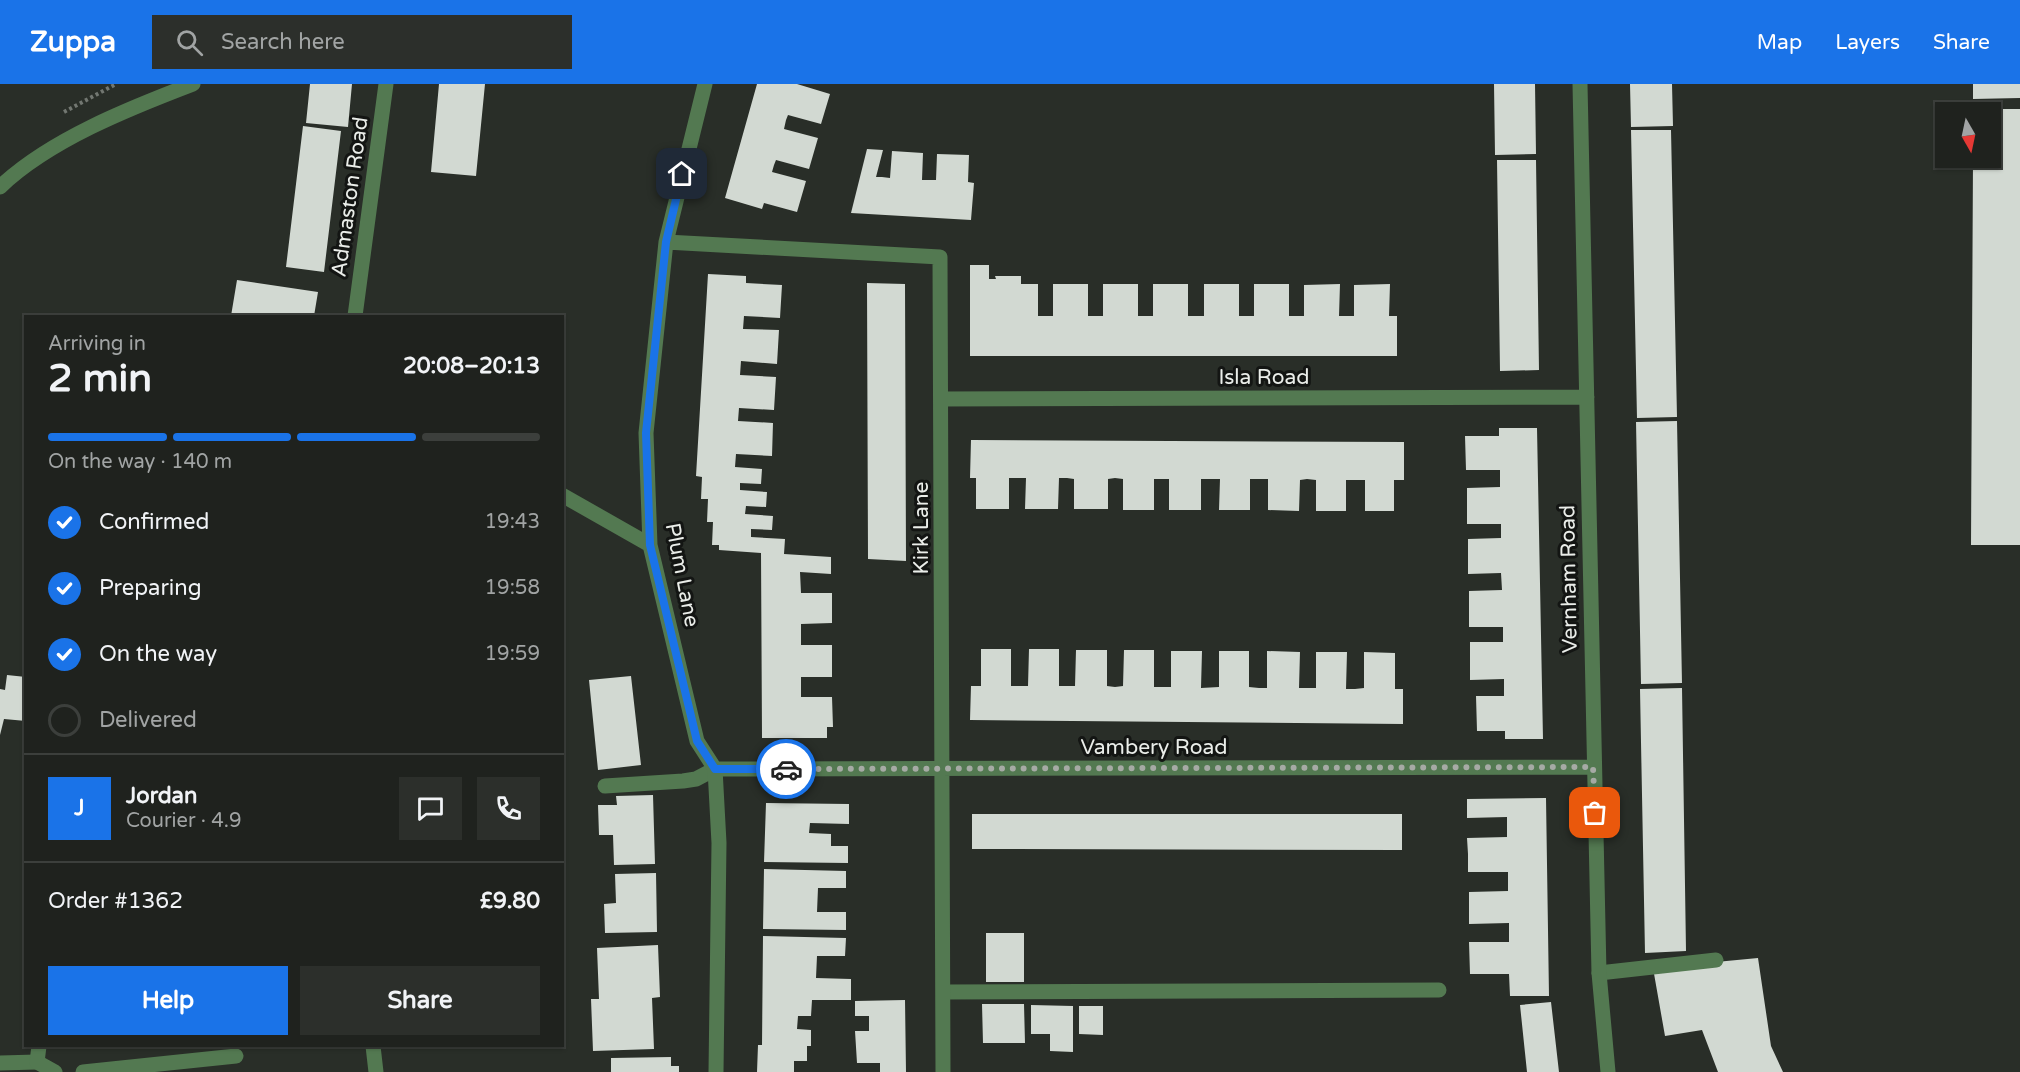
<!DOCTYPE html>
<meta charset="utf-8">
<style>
:root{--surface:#1f221e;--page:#2c2f2b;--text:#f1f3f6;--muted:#a1a4a4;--line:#3c3f3c;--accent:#1a73e8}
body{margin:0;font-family:"Varela Round",sans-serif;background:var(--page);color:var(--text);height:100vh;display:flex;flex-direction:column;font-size:22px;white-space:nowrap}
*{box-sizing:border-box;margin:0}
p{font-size:20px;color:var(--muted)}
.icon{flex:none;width:33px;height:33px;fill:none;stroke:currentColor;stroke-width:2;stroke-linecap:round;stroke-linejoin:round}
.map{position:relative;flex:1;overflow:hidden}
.side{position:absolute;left:24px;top:231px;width:540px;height:732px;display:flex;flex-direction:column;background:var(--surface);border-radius:0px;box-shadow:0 2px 4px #0004,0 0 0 2px var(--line)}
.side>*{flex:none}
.needle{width:39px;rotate:171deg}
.controls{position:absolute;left:1935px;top:18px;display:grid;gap:12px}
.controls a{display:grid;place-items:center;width:66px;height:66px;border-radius:0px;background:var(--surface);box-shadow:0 2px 4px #0004,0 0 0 2px var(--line);font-size:30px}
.pin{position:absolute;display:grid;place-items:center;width:51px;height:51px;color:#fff;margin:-26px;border-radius:12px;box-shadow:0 3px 9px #0006}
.courier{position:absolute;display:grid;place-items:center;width:60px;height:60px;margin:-30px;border:4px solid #1a73e8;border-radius:50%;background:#fff;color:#222;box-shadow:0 2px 8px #0007}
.summary em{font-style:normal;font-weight:700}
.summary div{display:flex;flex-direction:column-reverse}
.summary{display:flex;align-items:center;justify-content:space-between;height:102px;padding:0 24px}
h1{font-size:39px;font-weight:700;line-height:45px}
.bar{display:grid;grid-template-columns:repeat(4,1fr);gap:9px 6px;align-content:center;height:72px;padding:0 24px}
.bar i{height:8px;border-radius:4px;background:var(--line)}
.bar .on{background:var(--accent)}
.bar p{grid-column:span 4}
.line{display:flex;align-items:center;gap:15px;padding:0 24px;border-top:2px solid var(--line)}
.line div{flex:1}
.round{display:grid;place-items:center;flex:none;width:63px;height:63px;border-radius:0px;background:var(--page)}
ol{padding:0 24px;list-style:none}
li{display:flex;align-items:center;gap:18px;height:66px}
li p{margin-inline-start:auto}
li .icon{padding:6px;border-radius:50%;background:var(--accent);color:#fff;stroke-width:4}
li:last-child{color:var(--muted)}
li i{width:33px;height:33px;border:3px solid var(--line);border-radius:50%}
.action{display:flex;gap:12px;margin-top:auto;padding:12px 24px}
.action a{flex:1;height:69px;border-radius:0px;background:var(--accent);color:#fff;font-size:24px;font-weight:700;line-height:69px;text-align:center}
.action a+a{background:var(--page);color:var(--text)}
header{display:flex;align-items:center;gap:36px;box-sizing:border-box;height:84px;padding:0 30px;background:var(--accent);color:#fff}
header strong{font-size:28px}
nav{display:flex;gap:33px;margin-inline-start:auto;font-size:21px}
.search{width:420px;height:54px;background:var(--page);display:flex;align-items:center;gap:15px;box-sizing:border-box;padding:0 21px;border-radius:0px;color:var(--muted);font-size:22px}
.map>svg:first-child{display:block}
.building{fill:#d2d9d2}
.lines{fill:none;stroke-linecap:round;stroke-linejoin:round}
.path{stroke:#727771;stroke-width:4;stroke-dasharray:3 3;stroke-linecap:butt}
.lane{stroke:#537951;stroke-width:15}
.street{stroke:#537951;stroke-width:15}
.done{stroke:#a6aaa5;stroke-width:6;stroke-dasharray:0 10.8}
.route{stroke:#1a73e8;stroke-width:8}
.labels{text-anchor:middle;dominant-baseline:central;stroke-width:6;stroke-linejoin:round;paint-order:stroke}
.street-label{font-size:21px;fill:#eaede9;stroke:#131513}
</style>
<header>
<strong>Zuppa</strong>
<div class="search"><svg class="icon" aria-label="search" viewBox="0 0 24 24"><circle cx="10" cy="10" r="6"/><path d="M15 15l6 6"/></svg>Search here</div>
<nav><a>Map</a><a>Layers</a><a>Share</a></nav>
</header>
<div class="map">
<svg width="2020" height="988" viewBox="0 0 2020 988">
<rect width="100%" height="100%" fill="#292e28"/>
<path class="building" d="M310 0H352L348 43 306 39Z
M439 0H485L476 92 431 88Z
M757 0H797L830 10 821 40 788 31 786 36 784 45 818 54 809 85 776 76 774 81 772 88 806 97 797 128 764 119 762 125 725 114Z
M1494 0H1535L1536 70 1495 71Z
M1630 0H1672L1673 42 1631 43Z
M1973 0H2020V14L1973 15Z
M1973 25H2020V461H1971L1973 74H1990V28H1973Z
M303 42 341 47 324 188 286 183Z
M1631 46H1671L1677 333 1637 334Z
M867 65 883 66 876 93H882L890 94 892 67 923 69 922 96H936L937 70 969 71 968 98 974 99 971 136 851 129Z
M1497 76H1536L1539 286 1500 287Z
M970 181H989V195H996L995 192H1021V200H1038V232H1053V200H1088V232H1103V200H1138V232H1153V200H1188V232H1204V200H1239V232H1254V200H1289V232H1304V201L1340 200 1339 232H1354V201L1390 200 1389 232H1397V272H970Z
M708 190 746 192V199L782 201 780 234 744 232 743 245 779 246 777 280 741 277 740 291 776 293 774 326 739 324 738 337 773 339 772 372 736 370 735 383 762 385 761 400 740 399V406L767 408 766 423 746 422 745 430 773 432 772 446 751 445V453L785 455 784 470 831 473V490L800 488 801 509H832V539L801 540V561H832V593H801V613H832L833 643H827V654H762L761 469 719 466V461H712L713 438H707L708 415H701L702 393 696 392Z
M237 196 318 208 314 232H231Z
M867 199 905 200 906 477 868 475Z
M1677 337 1682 599 1641 600 1636 338Z
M1499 344H1537L1543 655H1505V647H1477L1476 612H1504V595L1470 596V558H1503V543H1469V507L1502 506 1501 489 1468 490V455L1501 454V440H1467V404L1500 403V386H1466L1465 352H1499Z
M971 356 1404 358V396H1394V427H1365V396H1346V427H1316V396L1307 395 1300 396 1299 427 1268 426V395H1250V426H1219L1220 395H1201V426H1169V395H1154V426H1123V395L1115 394 1108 395V425H1074V395L1067 394H1059L1058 425H1025L1026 394H1009V425H976V394H970Z
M981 565H1011V602H1028L1029 565H1059V602H1075L1076 566H1107V602L1115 603 1123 602 1124 566H1154V603H1171V567H1202L1201 604 1219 603V567H1249V603L1259 604H1267V567L1300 568 1299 604H1316V568H1347L1346 605H1355L1364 604V568L1395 569V605H1403V640L970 636 971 602H981Z
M7 591 26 593V637L4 635 0 651V605L5 606Z
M631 592 641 681 598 686 589 596Z
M1682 604 1686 867 1645 869 1640 605Z
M653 711 655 780 614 781 613 751H599L598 721H617L616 712Z
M1546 714 1549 912H1510L1509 890H1470L1469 858H1509V839L1469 840V808L1508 807V788H1468V770L1467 754 1507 753V733L1467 734V715Z
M766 719 849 720V740L810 739 809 749 831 750V762H848V779L764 778Z
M972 730H1402V766L972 765Z
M764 785 846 787V804H818L817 828H846V846L763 845Z
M656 789 657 848 605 849 604 820 616 819 615 790Z
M986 849H1024V898H986Z
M763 852 846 854 845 872H817L816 894 851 895V916H812L811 932H798L797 945 811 946V962H807V977H794V988H757L758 961H762Z
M658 861 660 913 652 914 654 965 593 967 591 915H599L597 864Z
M1758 874 1771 962 1783 988H1718L1702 946 1665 952 1653 884Z
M905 916 906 988H880V979H857L855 947H869V932H855V917Z
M1551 918 1559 988H1527L1520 921Z
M982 920H1024L1025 959H983Z
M1031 921 1073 922V968L1050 967V950H1031Z
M1079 922H1103V951L1079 950Z
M671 973V982H679V988H611V974Z"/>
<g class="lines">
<path class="path" d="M64 28 116 0"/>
<path class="lane" d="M605 702 683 697 696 695 715 685
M1599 889 1716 876
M944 908 1439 906
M0 979 37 978"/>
<path class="street" d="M705 0 666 158 646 349 650 461 697 657 715 685 719 759 716 988
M1580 0 1599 889 1608 988
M0 103C49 56 130 24 193 0
M666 158 940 173 943 988
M355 232 386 0
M941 315 1587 313
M562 411 650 461
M715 685 1594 683
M39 962 37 978 55 988
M373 962 376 988
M83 988 236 972"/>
</g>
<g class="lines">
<path class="done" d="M786 685 1593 683 1595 729"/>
<path class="route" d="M682 90 666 158 646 349 650 461 697 657 715 685H786"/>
</g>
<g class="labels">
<g class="street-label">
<text transform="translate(350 113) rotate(-82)">Admaston Road</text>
<text x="1264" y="293">Isla Road</text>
<text transform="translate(921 444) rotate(-90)">Kirk Lane</text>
<text transform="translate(682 491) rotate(79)">Plum Lane</text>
<text transform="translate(1569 495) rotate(-91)">Vernham Road</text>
<text x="1154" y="663">Vambery Road</text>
</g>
</g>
</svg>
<div class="controls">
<a><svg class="needle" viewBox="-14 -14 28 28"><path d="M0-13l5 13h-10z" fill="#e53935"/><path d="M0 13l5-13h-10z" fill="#a1a4a4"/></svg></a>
</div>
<div class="pin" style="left:1595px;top:729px;background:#ea580c"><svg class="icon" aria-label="bag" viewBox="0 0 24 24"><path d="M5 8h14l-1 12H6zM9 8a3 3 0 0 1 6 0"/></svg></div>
<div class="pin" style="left:682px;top:90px;background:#1f2937"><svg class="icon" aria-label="home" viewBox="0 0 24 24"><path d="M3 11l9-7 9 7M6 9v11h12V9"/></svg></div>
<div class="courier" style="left:786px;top:685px"><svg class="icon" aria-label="car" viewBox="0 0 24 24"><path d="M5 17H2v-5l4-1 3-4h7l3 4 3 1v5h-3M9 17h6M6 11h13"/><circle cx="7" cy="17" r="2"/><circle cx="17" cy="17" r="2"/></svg></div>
<section class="side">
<div class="summary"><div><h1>2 min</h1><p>Arriving in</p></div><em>20:08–20:13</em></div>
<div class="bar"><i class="on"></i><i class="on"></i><i class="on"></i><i></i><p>On the way · 140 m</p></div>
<ol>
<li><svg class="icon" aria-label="check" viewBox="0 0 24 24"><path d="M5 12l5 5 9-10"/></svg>Confirmed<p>19:43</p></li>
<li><svg class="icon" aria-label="check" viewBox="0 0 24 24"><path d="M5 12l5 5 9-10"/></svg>Preparing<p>19:58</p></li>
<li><svg class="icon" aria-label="check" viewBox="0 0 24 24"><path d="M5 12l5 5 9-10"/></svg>On the way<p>19:59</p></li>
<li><i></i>Delivered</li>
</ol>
<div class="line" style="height:108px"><b class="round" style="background:var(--accent);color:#fff">J</b><div><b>Jordan</b><p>Courier · 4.9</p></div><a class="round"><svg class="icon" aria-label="chat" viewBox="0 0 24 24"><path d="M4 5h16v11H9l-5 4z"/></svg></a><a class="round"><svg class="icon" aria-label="phone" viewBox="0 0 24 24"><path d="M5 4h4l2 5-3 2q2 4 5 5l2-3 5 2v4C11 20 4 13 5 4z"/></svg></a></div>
<div class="line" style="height:78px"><div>Order #1362</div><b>£9.80</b></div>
<div class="action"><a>Help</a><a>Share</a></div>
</section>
</div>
